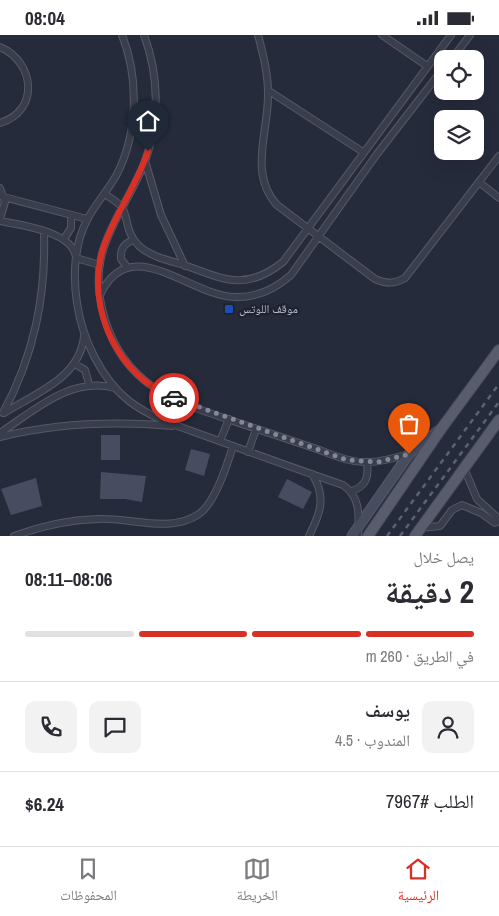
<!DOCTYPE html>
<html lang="ar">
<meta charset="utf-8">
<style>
:root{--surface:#fff;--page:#f2f2f3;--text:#2b2b33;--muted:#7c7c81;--line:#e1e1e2;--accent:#d93025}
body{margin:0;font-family:"Archivo Narrow","Noto Naskh Arabic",sans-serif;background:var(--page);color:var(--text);direction:rtl;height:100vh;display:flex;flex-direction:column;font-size:19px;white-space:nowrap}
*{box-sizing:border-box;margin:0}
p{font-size:16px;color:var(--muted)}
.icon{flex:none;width:28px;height:28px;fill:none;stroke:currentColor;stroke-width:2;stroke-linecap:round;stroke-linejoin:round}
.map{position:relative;height:501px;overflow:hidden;direction:ltr}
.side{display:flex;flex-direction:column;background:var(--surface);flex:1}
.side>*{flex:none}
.controls{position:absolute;left:434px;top:15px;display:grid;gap:10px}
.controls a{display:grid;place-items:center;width:50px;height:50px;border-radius:10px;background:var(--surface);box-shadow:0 5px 20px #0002;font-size:25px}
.pin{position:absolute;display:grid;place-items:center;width:42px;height:42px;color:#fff;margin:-51px -21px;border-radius:50% 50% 50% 0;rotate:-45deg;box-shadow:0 0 5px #0007}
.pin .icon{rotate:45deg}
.courier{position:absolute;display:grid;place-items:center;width:50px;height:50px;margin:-25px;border:4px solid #d93025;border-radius:50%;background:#fff;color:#222;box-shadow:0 1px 6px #0007}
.headline em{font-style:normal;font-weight:700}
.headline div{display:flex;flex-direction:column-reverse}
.headline{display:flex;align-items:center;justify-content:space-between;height:85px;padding:0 25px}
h1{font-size:32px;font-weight:700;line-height:38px}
.bar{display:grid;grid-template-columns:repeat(4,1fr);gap:8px 5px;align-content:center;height:60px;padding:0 25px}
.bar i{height:6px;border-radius:4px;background:var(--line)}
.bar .on{background:var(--accent)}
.bar p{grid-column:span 4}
.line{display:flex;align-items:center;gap:12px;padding:0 25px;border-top:1px solid var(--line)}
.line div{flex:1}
.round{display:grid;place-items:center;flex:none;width:52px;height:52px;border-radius:10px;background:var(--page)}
.status{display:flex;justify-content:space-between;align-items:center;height:35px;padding:0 25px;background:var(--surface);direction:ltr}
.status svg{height:14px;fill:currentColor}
.dock{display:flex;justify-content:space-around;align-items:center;height:70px;border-top:1px solid var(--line);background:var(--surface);font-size:14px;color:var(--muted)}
.dock a{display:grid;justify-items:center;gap:2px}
.dock .on{color:var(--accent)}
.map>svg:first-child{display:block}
.building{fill:#484c60}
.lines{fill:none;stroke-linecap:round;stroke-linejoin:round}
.street-casing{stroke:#555967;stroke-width:8}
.secondary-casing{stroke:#555967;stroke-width:11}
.primary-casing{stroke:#434755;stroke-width:12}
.street{stroke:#3a3e4c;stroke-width:6}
.secondary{stroke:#484c5f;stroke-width:9}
.primary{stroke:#585c6c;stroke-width:10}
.rail{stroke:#5c6173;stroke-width:2.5;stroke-dasharray:5 5;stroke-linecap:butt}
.done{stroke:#848796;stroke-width:5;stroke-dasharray:0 9}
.route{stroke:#d93025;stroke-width:6}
.transit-dot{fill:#1a4fb4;stroke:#1f2331;stroke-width:2}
.labels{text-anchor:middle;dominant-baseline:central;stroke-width:4.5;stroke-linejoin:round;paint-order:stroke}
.poi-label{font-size:12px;fill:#b6b9c7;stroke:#1f2331;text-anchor:start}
</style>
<div class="status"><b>08:04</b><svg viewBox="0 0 49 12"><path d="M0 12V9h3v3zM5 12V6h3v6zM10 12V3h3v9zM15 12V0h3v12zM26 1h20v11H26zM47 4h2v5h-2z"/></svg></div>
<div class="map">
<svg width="499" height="501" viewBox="0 0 499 501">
<rect width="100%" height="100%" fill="#262b3c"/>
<path class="building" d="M101 400H120V425H101Z
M191 414 210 419 204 441 185 435Z
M101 437 146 441 142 467 125 464H100Z
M36 443 42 471 11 480 1 454Z
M287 444 312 457 303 474 278 462Z"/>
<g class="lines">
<g class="street-casing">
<path id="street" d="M122 0C139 43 138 98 117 139 108 156 94 170 86 187 74 211 73 242 77 268 82 303 101 344 129 366 152 384 184 393 211 403 255 419 299 435 343 450 361 462 359 481 358 501
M144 0C159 40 160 86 145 126 134 156 113 183 103 215 96 238 98 262 105 285 127 355 180 368 242 389 266 397 290 405 314 413 331 419 349 428 368 427 382 427 395 423 409 419
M258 0C263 19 268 38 268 58 269 96 248 138 277 170L375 244C387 249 394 249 405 243L499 121
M382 0 427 31
M0 12C35 27 40 76 0 88
M452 24 470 0
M269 56 363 117
M145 126 161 180 185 231
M479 147 499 163
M0 153 5 167 0 184
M105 159C110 163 120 168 123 174 129 188 126 198 139 211 150 221 167 225 181 229 222 243 244 258 283 227L451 0
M0 161 87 184
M0 186C22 190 74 197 76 223L100 230
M64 204 71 193V180
M127 232 121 224C120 214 124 208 134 205
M100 260C130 195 189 261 235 262 257 263 275 254 291 240L377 119 442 35
M75 329 85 335 89 349
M3 378C34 320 46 262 44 197
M4 378C36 358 80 343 84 301
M0 398C35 375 71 341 115 353
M0 402C57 388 114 386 172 391
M220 406 229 384
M248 417 256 394
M464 433 477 464 499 484
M352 456C366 451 369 442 367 428
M420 493 440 491 452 475 462 470 481 478 495 488 499 486
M14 501C41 491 68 485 97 484 129 482 170 499 199 479 215 468 227 430 233 411
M309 501C320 479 327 462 312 439"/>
</g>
<g class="secondary-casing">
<path id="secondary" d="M352 501 409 419 439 395"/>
</g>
<g class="primary-casing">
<path id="primary" d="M368 501 441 394 499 315
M415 501 499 385"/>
</g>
<use href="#street" class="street"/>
<use href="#secondary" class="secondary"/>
<use href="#primary" class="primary"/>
<path class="rail" d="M387 501 499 349
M400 501 499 367"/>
</g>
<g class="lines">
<path class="done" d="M174 363 347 425 378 427 409 419"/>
<path class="route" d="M148 116C137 151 114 180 103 214 85 273 118 341 174 363"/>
</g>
<rect class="transit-dot" x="224" y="269" width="10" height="10" rx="2.5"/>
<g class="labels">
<g class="poi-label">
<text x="239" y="274">موقف اللوتس</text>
</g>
</g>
</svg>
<div class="controls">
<a><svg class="icon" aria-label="locate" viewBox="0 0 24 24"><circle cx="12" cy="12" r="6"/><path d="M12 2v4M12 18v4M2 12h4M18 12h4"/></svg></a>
<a><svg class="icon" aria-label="layers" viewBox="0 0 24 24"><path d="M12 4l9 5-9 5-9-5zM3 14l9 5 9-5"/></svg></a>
</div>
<div class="pin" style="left:409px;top:419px;background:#ea580c"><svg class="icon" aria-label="bag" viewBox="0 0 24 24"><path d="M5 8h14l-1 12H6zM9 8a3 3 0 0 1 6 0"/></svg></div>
<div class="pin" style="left:148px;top:116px;background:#1f2937"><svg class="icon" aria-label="home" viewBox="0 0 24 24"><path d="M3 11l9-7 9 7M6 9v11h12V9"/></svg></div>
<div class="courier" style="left:174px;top:363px"><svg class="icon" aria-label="car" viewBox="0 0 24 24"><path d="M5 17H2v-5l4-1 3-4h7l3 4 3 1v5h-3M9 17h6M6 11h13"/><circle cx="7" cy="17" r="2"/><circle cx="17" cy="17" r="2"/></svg></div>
</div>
<section class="side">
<div class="headline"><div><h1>2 دقيقة</h1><p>يصل خلال</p></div><em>08:06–08:11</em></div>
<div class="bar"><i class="on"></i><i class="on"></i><i class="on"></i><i></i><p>في الطريق · 260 m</p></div>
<div class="line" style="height:90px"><a class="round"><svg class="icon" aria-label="person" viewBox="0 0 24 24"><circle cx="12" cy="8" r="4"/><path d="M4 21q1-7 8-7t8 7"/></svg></a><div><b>يوسف</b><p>المندوب · 4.5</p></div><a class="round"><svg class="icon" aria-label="chat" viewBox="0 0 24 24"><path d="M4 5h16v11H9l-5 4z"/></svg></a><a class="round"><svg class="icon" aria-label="phone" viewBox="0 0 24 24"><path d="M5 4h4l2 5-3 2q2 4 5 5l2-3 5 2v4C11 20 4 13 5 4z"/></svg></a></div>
<div class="line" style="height:65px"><div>الطلب #7967</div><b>$6.24</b></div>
</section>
<nav class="dock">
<a class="on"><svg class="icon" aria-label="home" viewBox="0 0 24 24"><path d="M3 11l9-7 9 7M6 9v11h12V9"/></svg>الرئيسية</a>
<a><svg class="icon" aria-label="map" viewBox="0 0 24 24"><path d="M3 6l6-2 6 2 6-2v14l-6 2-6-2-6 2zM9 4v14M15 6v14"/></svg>الخريطة</a>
<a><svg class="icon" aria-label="saved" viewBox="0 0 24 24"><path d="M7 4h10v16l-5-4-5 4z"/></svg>المحفوظات</a>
</nav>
